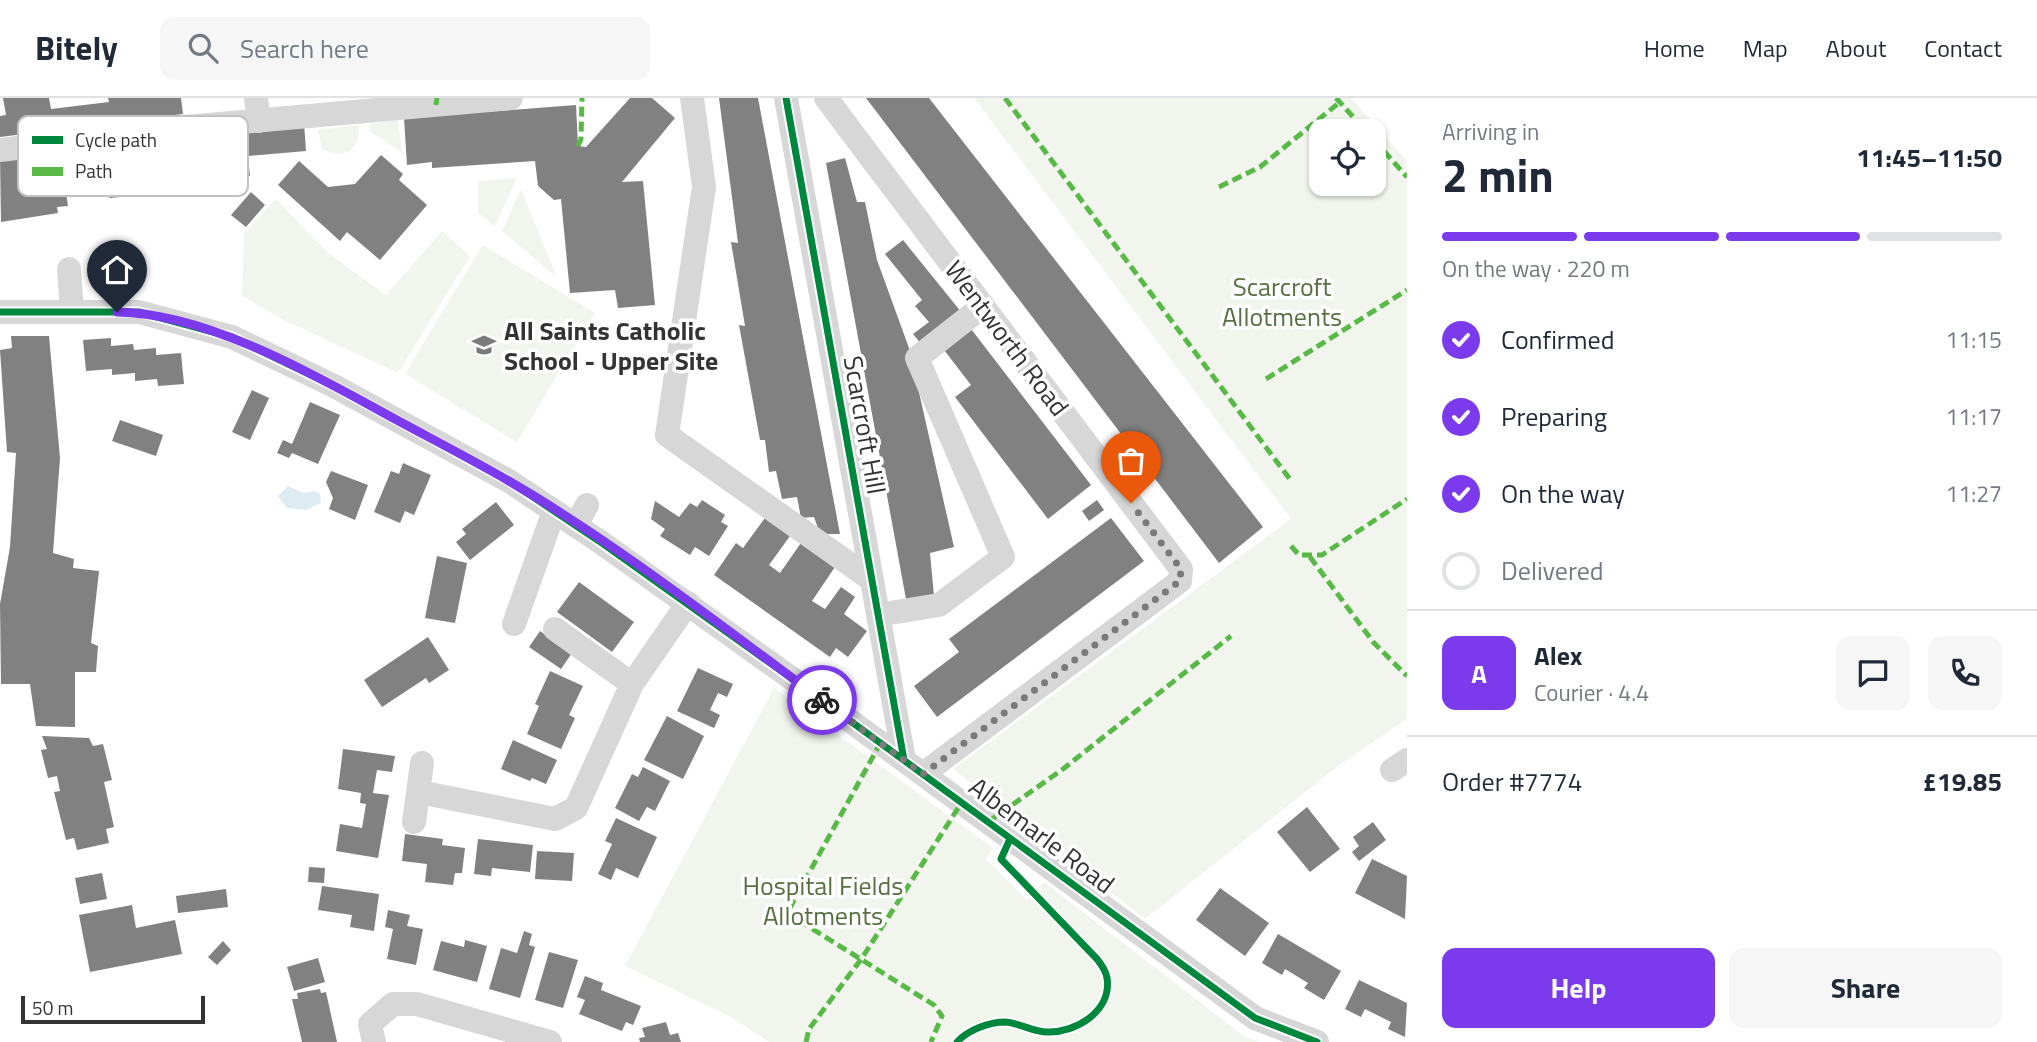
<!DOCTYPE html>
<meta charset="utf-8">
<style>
:root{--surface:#fff;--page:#f6f6f7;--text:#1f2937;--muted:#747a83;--line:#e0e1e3;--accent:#7c3aed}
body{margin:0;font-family:"Titillium Web",sans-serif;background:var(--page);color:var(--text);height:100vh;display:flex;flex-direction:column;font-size:26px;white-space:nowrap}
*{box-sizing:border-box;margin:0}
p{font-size:23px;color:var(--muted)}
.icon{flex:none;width:38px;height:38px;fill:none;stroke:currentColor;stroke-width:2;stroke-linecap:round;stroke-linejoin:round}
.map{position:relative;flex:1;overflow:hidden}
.sheet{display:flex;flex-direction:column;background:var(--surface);width:630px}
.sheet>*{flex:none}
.fabs{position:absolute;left:1309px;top:21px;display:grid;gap:14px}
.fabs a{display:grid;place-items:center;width:77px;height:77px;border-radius:14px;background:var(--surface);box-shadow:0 2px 5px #0004;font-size:35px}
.scale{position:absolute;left:21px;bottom:18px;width:184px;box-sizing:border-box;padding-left:7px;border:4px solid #333;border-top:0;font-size:19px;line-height:24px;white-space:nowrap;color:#333;-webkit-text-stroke:5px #fff;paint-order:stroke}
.pin{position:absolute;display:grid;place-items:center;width:60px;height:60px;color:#fff;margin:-72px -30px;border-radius:50% 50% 50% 0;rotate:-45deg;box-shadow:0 0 7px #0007}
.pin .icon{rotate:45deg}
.courier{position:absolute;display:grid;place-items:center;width:70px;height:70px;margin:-35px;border:5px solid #7c3aed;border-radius:50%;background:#fff;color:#222;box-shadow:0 2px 9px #0007}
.overview em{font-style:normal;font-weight:700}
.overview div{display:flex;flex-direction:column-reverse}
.overview{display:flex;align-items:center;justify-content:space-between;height:119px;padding:0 35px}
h1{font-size:46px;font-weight:700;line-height:52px}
.bar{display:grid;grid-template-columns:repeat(4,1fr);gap:10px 7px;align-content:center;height:84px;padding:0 35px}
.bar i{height:9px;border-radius:5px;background:var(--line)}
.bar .selected{background:var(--accent)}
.bar p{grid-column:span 4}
.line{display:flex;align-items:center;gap:18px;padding:0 35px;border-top:2px solid var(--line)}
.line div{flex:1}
.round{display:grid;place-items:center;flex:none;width:74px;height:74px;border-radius:14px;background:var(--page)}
ol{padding:0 35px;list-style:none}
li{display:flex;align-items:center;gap:21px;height:77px}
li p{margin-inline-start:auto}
li .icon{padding:7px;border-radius:50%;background:var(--accent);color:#fff;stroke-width:4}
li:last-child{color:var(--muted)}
li i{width:38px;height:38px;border:4px solid var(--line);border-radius:50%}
.button{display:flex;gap:14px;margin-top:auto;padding:14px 35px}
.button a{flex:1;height:80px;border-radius:14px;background:var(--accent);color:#fff;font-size:28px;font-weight:700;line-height:80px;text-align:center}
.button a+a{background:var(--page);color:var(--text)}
header{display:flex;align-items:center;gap:42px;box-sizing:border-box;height:98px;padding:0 35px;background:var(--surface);border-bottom:2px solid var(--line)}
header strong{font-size:33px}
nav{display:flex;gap:38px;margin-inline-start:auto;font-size:24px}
.search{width:490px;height:63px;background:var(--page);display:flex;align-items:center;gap:18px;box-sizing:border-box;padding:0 24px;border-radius:14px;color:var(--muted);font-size:26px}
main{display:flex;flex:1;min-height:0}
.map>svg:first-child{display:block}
.green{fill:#f1f5ed;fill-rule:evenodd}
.water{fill:#ddebf3}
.building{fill:#818181}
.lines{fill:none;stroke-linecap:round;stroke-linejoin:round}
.minor{stroke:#d7d7d7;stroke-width:24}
.quiet{stroke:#58b947;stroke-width:5;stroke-dasharray:10 5;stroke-linecap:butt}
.cycleway-casing{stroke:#fff;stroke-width:11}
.cycleway{stroke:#00873e;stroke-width:7}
.done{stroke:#7a7a7a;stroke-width:7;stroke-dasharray:0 12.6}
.route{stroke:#7c3aed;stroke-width:9}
.labels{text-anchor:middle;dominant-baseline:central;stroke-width:7;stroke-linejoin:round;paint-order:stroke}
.park-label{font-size:26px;fill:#56703f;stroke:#fff}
.poi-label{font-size:26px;font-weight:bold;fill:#333;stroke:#fff;text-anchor:start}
.street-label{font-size:26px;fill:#333;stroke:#fff}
.key{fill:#fff;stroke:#c2c2c2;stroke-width:2}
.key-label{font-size:19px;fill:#333}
</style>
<header>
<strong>Bitely</strong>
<div class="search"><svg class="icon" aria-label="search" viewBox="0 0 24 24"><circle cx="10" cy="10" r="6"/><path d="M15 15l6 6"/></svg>Search here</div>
<nav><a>Home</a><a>Map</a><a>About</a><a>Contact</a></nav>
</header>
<main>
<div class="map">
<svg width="1407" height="944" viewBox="0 0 1407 944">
<rect width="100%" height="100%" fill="#fff"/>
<path class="green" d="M974 0H1351L1407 63V621L1338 668 1145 821 953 671 1291 421ZM1321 33H1374V86H1321Z
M398 22 402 55 370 33V26Z
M359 27C362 51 343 63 322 51L318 32Z
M517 80 495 128 478 115V83Z
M521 91 557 180 502 133Z
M276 101 328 155 386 197 442 133 470 158 398 275 282 221 242 198 244 135Z
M483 147 595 215 517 344 405 276Z
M774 590 993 750 986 761 1027 802 1044 784 1244 938 1259 944H769L729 918 625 868Z"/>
<path class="water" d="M288 388 303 395 315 393 320 396 321 405 306 412 287 410 278 398Z"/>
<path class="building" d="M3 0H49L51 11 109 4 108 0H181L183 16 0 39V18L6 17Z
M630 0H652L675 20 622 84 643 83 655 207 618 210 615 192 570 195 561 101 554 102 538 88 535 63 432 70V64L407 67 404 20 576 7 578 48 586 49Z
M719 0H758L840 436H820L814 419 801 420 797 399 782 401 776 373 769 374 765 342H760L739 227 745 228 731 144 738 145Z
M866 0H929L1263 429 1219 465Z
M304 25 306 53 248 58 250 78 224 81 220 32Z
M212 37 217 91 109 100 104 46Z
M50 54 51 63 61 61 68 108 57 109 58 115 1 124 0 59Z
M381 57 403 76 399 82 427 107 380 162 347 134 340 143 278 87 299 63 328 89 355 86Z
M845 60 857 104H865L877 162 909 250 954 449 930 455 934 498 906 501 826 65Z
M251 94 265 107 246 129 231 117Z
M903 142 962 215 922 247 913 236 929 224 915 208 922 202 885 156Z
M968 227 1091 387 1048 421 955 299 971 287 941 248Z
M11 238H49L60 360 53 455 74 461 73 470 99 473 91 545 98 548 96 574H75V629L36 628 30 586H1L0 506 10 449 16 355 7 354 0 252 12 250Z
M111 240V248L133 246 134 252 156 250V257L181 255 184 286 158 288 157 281 135 283V275L112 277V271L86 273 83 242Z
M252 292 269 300 250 342 232 334Z
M310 304 340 317 318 366 292 355 289 360 277 355 283 342 292 346Z
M120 322 163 337 156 358 112 343Z
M403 365 431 377 414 417 405 413 400 425 374 414 391 373 399 376Z
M331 373 368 387 355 422 329 411 333 400 326 384Z
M702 402 725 417 721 424 728 428 709 458 695 449 690 457 660 438 665 431 651 421 655 403 679 419 690 405 697 409Z
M1097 402 1104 412 1089 423 1082 413Z
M496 404 514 427 470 462 456 444 466 436 462 431Z
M765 420 790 438 769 467 780 475 803 442 837 466 812 503 825 511 841 489 855 499 844 516 867 533 848 559 836 550 830 559 714 477 736 445 743 450Z
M1111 420 1144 463 937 619 914 588 959 554 949 541Z
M437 458 467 465 455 525 425 520Z
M579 484 634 524 612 554 557 514Z
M540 533 572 555 561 571 529 549Z
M428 539 449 572 429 585 426 580 382 609 364 582Z
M698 570 733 586 727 599 718 595 710 612 720 617 714 630 677 613Z
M550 573 583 588 569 617 575 620 561 651 527 636 539 608 535 606Z
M667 618 704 638 683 681 644 662Z
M42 638 89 640 93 648 103 646 112 682 104 684 114 729 106 731 109 745 77 752 74 740 66 742 54 694 60 693 57 678 48 680 41 652 47 651Z
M513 642 557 662 546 686 532 680 530 683 501 671Z
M343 651 395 658 392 674 377 672 373 695 389 697 378 760 336 753 340 726 362 730 366 706 360 705 361 695 338 691Z
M643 669 670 683 655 713 647 709 639 723 615 710 632 676 638 679Z
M1307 709 1340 751 1310 774 1277 734Z
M616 720 657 739 638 780 616 770 611 782 598 776 612 746 605 743Z
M1373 724 1386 742 1359 763 1352 754 1359 748 1353 739Z
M405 736 443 741 442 747 465 750 462 775H455L453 787 425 784 427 766 402 763Z
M478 741 533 747 530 774 492 770 491 778 474 776Z
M537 753 574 755 572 783 535 781Z
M1372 761 1407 778 1405 821 1355 795Z
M309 769 325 770 324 785 308 784Z
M102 775 107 801 80 806 75 780Z
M322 788 379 796 374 833 350 829 352 817 318 812Z
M1220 790 1269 825 1245 858 1196 822Z
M226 791 228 809 178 815 176 798Z
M132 807 136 830 175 822 182 856 90 874 79 817Z
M388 812 410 817 407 828 423 831 416 867 387 861 393 831 385 829Z
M524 833 532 836 529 847 535 849 520 900 489 891 501 850 517 855Z
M1278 836 1341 873 1324 902 1304 890 1308 885 1285 871 1282 877 1262 865Z
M465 842 487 848 477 884 433 872 441 843 464 849Z
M223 843 231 852 217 867 208 859Z
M549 854 578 862 563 910 535 902Z
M318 860 325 884 294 893 287 869Z
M585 878 603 885 601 892 641 908 633 927 626 924 622 933 579 916 585 902 577 899Z
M1359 882 1407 905 1405 939 1388 931 1391 924 1365 911 1361 919 1345 911Z
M320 891 321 895 326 894 337 944H302L292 901H298L297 895Z
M666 924 670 937 678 935 681 944H640L639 940 645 939 642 930Z"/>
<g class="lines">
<path class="minor" d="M256 0 259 23
M692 0 704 89 667 337 872 482
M786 0 904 662
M826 0 1181 471 1180 483 923 676
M0 52 185 29 511 0
M69 171 72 213
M0 214H139L232 239 332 287 509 383 599 443 815 597 1255 920 1317 944
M576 427 587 407
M878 517 939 507 1003 459 917 260 983 208
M514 526 554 413
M555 531 632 586
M1392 672 1407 662
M419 694 555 721 576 710 632 586 688 505
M414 724 422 665
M374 944 370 926 393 906H417L550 944"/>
<path class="quiet" d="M1005 0 1292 384
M1336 0 1366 33
M436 7 437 0
M1374 42 1407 79
M578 48 581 41 582 0
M1219 89 1260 69 1340 4
M1266 281 1407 192
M1291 448 1299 457H1322L1407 401
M1310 459 1374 545 1407 578
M881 644 787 815 934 907 942 918 931 944
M988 724 1063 671 1231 538
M806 944 809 931 862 860 962 704"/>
<g class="cycleway-casing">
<path id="cycleway" d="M786 0 904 662
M0 214H139L232 239 332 287 509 383 599 443 815 597 1255 920 1317 944
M957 944C968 932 989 924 1005 924 1020 925 1033 934 1047 934 1076 935 1112 913 1107 880 1106 873 1101 866 1097 861L1001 761 1010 741"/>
</g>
<use href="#cycleway" class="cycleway"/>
</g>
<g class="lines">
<path class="done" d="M822 602 923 676 1180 483 1181 471 1131 405"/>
<path class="route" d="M117 214C201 215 300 269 373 309 418 334 464 357 509 383 618 447 720 527 822 602"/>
</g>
<defs>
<g id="school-bare" transform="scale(1.89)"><path d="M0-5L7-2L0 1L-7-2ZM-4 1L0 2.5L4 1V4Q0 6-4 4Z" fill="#7a7a7a" stroke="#fff" stroke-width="2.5" paint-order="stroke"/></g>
</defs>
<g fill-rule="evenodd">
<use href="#school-bare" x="484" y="247"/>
</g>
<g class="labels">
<g class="park-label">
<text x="1282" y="188">Scarcroft<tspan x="1282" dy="30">Allotments</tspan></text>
<text x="823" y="787">Hospital Fields<tspan x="823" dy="30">Allotments</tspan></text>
</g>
<g class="poi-label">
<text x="504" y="232">All Saints Catholic<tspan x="504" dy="30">School - Upper Site</tspan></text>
</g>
<g class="street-label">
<text transform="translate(1007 240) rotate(53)">Wentworth Road</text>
<text transform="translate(865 327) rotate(80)">Scarcroft Hill</text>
<text transform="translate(1042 737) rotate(37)">Albemarle Road</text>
</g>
</g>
<rect x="18" y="18" width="230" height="80" rx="10" class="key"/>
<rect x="32" y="38" width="31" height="8" fill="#00873e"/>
<rect x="32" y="69" width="31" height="9" fill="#58b947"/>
<g class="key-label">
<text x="75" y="49">Cycle path</text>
<text x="75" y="80">Path</text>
</g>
</svg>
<div class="fabs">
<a><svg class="icon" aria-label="locate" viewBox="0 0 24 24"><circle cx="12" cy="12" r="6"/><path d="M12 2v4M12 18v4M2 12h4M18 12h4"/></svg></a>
</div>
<div class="scale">50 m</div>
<div class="pin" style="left:1131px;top:405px;background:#ea580c"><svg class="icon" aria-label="bag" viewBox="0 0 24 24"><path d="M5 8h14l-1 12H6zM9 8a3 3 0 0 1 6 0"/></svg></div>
<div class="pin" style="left:117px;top:214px;background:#1f2937"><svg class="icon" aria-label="home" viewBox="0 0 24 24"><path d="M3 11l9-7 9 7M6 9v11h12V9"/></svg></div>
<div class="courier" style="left:822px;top:602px"><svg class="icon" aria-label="bike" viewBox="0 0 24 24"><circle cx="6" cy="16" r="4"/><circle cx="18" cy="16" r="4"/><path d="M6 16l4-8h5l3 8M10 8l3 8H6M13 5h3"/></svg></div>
</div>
<section class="sheet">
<div class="overview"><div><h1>2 min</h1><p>Arriving in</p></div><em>11:45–11:50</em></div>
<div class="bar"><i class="selected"></i><i class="selected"></i><i class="selected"></i><i></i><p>On the way · 220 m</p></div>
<ol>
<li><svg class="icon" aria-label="check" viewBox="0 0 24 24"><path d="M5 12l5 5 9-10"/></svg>Confirmed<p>11:15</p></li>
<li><svg class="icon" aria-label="check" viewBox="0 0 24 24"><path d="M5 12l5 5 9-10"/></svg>Preparing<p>11:17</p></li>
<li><svg class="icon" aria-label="check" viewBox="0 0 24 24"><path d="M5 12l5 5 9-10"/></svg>On the way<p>11:27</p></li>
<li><i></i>Delivered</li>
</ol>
<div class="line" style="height:126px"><b class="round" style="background:var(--accent);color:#fff">A</b><div><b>Alex</b><p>Courier · 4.4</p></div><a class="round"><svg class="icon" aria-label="chat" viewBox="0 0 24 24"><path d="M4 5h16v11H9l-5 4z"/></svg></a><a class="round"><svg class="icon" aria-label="phone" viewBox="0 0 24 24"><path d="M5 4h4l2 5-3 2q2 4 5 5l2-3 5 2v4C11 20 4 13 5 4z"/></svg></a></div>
<div class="line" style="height:91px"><div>Order #7774</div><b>£19.85</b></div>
<div class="button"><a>Help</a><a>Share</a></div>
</section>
</main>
